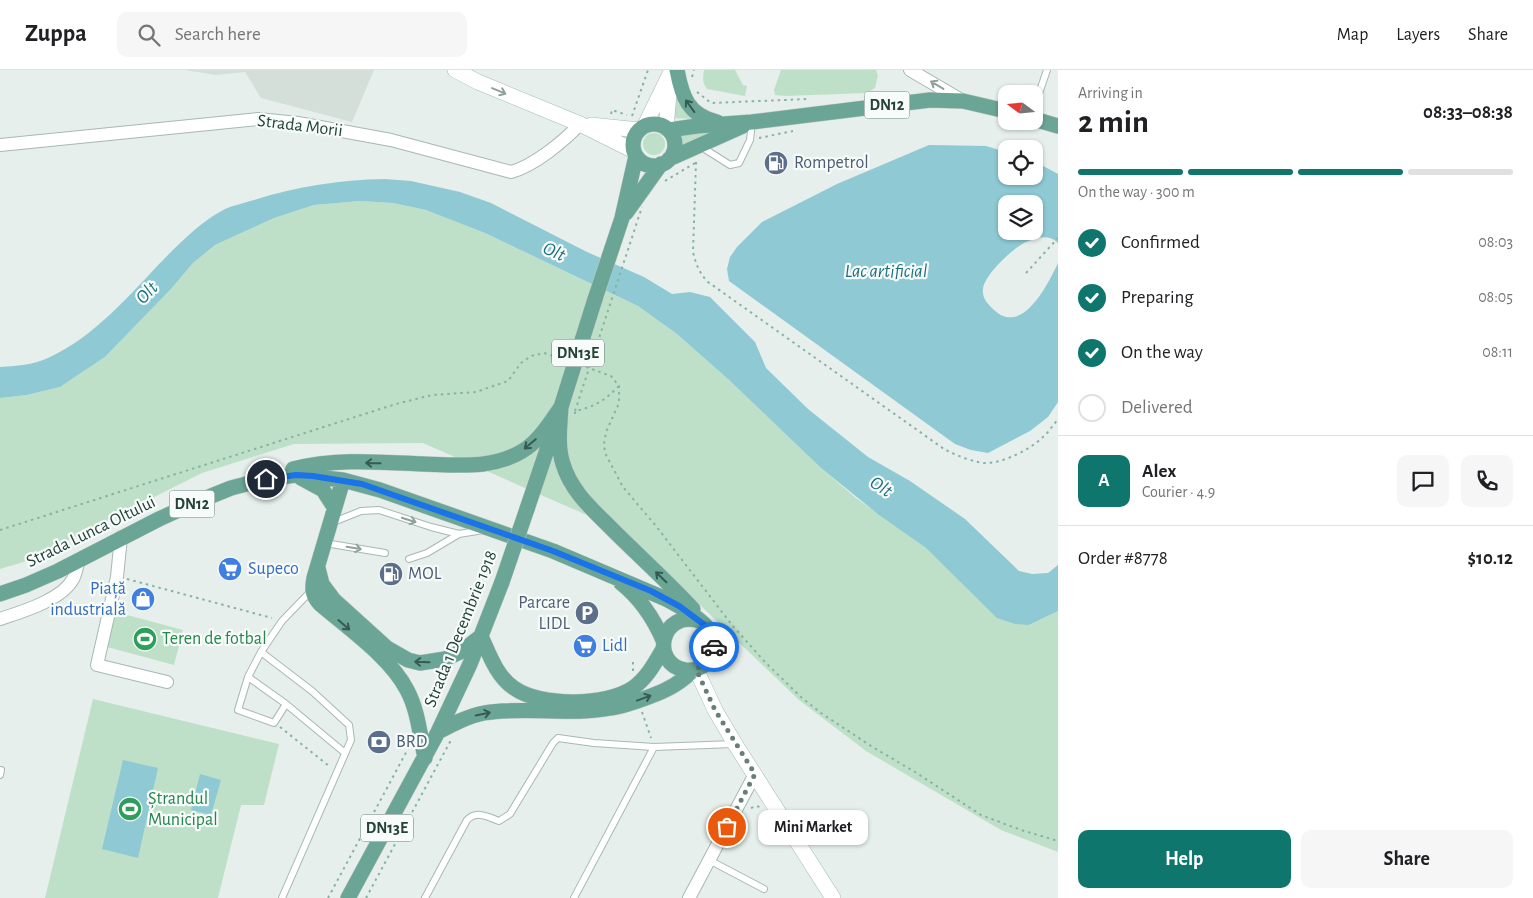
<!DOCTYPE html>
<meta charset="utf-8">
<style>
:root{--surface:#fff;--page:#f6f6f6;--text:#202124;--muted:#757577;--line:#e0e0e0;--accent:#0f766e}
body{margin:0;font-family:"Alegreya Sans",sans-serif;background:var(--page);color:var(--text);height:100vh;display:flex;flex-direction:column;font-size:19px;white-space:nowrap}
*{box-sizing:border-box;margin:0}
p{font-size:16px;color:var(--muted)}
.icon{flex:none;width:28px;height:28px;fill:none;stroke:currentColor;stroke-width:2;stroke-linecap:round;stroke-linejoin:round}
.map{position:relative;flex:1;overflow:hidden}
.sheet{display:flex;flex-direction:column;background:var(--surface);width:475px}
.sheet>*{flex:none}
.needle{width:32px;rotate:286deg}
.fabs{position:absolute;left:998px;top:15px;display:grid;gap:10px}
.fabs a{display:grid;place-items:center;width:45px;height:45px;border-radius:10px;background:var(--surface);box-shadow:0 1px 4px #0004;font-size:25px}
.pin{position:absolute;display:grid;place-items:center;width:42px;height:42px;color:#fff;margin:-21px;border:2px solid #fff;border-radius:50%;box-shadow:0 1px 5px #0007}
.courier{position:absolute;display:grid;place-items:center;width:50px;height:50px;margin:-25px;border:4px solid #1a73e8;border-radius:50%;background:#fff;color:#222;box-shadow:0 1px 6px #0007}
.bubble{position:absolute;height:35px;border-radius:10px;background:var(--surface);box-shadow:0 1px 4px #0004;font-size:16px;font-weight:700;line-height:35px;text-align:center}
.overview em{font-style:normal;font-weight:700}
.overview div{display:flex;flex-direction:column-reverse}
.overview{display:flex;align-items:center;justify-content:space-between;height:85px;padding:0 20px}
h1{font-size:32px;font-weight:700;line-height:38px}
.bar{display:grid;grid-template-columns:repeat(4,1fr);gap:8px 5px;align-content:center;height:60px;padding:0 20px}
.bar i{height:6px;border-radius:4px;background:var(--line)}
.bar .selected{background:var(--accent)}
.bar p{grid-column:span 4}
.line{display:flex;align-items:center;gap:12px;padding:0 20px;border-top:1px solid var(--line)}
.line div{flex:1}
.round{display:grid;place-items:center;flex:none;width:52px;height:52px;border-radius:10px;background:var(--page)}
ol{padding:0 20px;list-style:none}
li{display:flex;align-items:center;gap:15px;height:55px}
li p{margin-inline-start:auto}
li .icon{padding:5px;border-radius:50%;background:var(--accent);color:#fff;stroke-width:4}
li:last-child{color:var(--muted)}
li i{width:28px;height:28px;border:2px solid var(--line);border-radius:50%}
.button{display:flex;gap:10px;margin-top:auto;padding:10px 20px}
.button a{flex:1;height:58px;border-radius:10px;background:var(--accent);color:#fff;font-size:20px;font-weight:700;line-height:58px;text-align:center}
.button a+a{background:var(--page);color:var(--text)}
header{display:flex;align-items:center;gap:30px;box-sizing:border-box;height:70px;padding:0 25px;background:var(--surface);border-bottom:1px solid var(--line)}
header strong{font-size:24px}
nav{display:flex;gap:28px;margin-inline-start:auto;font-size:18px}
.search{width:350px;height:45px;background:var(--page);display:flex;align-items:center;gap:12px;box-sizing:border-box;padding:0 18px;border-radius:10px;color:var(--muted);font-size:19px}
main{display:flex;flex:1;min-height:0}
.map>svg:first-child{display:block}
.built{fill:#d4dfda}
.green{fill:#bfe0c8}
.water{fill:#8ec9d4;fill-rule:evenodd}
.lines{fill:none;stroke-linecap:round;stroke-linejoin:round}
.lane-casing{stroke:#a8b8b2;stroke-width:8}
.street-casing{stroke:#a8b8b2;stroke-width:14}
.secondary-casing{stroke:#a4bbb3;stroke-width:16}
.primary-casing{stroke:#c2cac8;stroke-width:16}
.path{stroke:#86b3a5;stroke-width:2;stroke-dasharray:2.5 4;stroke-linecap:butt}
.lane{stroke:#fff;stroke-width:6}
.street{stroke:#fff;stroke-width:12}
.secondary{stroke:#fff;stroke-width:15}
.primary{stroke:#6aa596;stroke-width:15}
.primary-bridge-casing{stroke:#c2cac8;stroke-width:16;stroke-linecap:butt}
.path-bridge{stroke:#86b3a5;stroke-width:2;stroke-dasharray:2.5 4;stroke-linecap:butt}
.primary-bridge{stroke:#6aa596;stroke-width:15}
.oneway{stroke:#92a09c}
.oneway2{stroke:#365b51}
.done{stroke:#687f78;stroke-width:5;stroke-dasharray:0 9}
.route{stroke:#1a73e8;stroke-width:6}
.labels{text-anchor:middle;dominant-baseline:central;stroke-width:4.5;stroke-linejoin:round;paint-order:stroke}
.shield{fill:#f7fbf9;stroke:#637a73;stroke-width:1}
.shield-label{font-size:16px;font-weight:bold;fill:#24423a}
.street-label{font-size:18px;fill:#24423a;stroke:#f7fbf9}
.service-label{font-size:18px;fill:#4e5e75;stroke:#f7fbf9;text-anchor:start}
.shop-label{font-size:18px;fill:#366cbe;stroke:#f7fbf9;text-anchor:start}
.leisure-label{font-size:18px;fill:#27864d;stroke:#f7fbf9;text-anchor:start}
.water-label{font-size:19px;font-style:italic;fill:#1c6f80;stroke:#f7fbf9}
</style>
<header>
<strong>Zuppa</strong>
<div class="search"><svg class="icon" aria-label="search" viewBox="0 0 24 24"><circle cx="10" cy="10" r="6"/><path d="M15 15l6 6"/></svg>Search here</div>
<nav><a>Map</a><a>Layers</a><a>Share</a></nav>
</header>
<main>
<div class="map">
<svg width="1058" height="828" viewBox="0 0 1058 828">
<rect width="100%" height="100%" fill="#e6efeb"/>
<path class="built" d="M185 0H374L352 52 261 28 245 2 216 5Z"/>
<path class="green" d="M704 0H735L743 15 747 16 745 26 707 19C702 13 703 8 704 0Z
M781 0H876L878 5 875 18 867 23 785 26 775 25 774 20Z
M676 26 683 37 696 49 671 48Z
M681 62H717L682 76Z
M643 74a11 11 0 1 1 22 0a11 11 0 1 1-22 0Z
M360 131 393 133 426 140 450 149 485 163 638 236 677 264 728 309 821 398 856 428 926 478 943 494 1029 555 1058 541V782L1001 760 866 681 799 630 623 461 423 373 294 374 202 403 27 491 0 499V328L27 325 60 317 105 287 170 220 193 193 215 175 274 148 314 135Z
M116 542 183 560 174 595 107 577Z
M93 629 279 674 264 735H241L218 828H45Z"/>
<path class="water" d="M929 75 986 76 1006 82V106H1034V91L1058 104V173C1049 164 1037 167 1026 172 1014 177 984 205 983 219 982 228 987 233 993 239 1022 268 1048 214 1058 193V332L1048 347 1030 361 988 383 971 380 955 374 729 211 727 199 730 187 737 177 762 152 837 114ZM1006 134H1034V161H1006Z
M385 109 411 111 460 122 491 133 587 182 644 207 672 224 690 222 710 227 755 272 766 298 808 339 868 387 910 411 965 449 1019 501 1032 504 1048 503 1058 495V541L1029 555 1015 554 997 548 926 478 879 445 821 398 728 309 677 264 638 236 485 163 426 140 393 133 360 131 314 135 274 148 215 175 193 193 170 220 105 287 60 317 27 325 0 328V297C16 296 33 295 48 288 95 267 131 223 166 187 184 169 203 150 225 139 234 135 245 133 254 130 299 116 338 110 385 109Z
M123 690 158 698 138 788 102 779Z
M200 704 221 710 211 745 191 740Z"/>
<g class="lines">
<g class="lane-casing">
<path id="lane" d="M1034 38 1047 0
M700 76 730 95 739 93 750 70 752 52
M331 453 361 441 379 440 431 457 459 464
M325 473 385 483
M409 489 427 483 459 464 483 460
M261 582 248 607 238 640 274 653 286 634 345 683
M248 607 286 634
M0 705 1 700
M709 790 764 819
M282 828 351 670 349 655 312 621 261 582 282 551 311 521
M425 828 467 750C477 740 488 747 499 751L510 744 553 673 558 668 594 673 654 677 734 674
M574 828 654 677"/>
</g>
<g class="street-casing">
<path id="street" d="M910 0 963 31
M0 75 258 49 298 53 391 70 511 102C534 96 564 71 580 54
M121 467 117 507 97 595 167 612
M0 549C21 542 62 530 73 509 76 504 77 496 79 490
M689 828 755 704"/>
</g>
<g class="secondary-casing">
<path id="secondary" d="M455 0 478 12 580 54 634 81
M591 55 639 60
M644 57 672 0
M666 58 670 12
M696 599 715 640 735 674 833 828"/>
</g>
<g class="primary-casing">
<path id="primary" d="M677 0C682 27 688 45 717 52
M1034 49 1058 56
M633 75a21 21 0 1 1 42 0a21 21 0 1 1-42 0Z
M669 60 697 56 752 52 930 30 963 31 1006 41
M669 89 743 56
M626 143 661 94
M595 229 622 148 636 86
M561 337C560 356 557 376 563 394 571 421 592 439 611 458 638 485 667 511 693 539
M293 399C335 388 380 392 423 394 458 395 496 400 527 378 541 368 551 351 561 337
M301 408 323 420 334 437
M343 410 314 508C312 519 312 525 320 534 348 558 391 588 407 620 418 640 420 666 425 688
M527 439 556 353
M318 498 322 514 334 530 387 578 408 590 420 593 445 589 462 581 480 567
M621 513C641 529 653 547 663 570
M0 524 26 515 58 501 159 449 194 433 231 418 266 409 296 405 343 410 380 420 553 481 666 529C685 539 732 563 709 591 703 598 693 601 685 600 650 594 660 539 700 551
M481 566C489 584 497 607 514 618 540 637 607 636 633 618 647 608 655 593 663 579
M438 662C453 654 468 646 484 643 526 636 569 646 611 638 625 636 638 631 651 626 668 620 681 613 693 600
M348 828 438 662 470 594 502 512"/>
</g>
<path class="path" d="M692 7 694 0
M697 22 711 33 808 29V31
M611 44 612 40 627 45
M632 46 648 0
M759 68 793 61
M696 92 693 182C696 194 699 203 708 212L944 379C956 385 969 391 984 393 1002 394 1031 379 1043 367 1049 362 1053 355 1058 349
M665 111 695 93
M1026 203 1058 168
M586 297 611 306 619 316V333L606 362 604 374 605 383 623 417 656 456 732 555 765 592 801 627 821 643 871 676 915 702 981 745 1021 760 1058 771
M575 344V341C595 337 605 330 619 316
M0 460 396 334 432 325 476 322 508 311 521 293 531 286 544 283 563 289
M127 509 272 548
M633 601V592
M642 642 651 668
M280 657 329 696
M751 738 756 736 760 737
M328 828 409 677
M366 828 451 670"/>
<use href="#lane" class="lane"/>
<use href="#street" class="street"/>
<use href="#secondary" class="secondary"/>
<use href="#primary" class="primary"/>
<g class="primary-bridge-casing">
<path id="primary-bridge" d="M561 337 595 229
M502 512 527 439"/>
</g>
<path class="path-bridge" d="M575 341 642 137"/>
<use href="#primary-bridge" class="primary-bridge"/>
</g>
<defs><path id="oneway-shaft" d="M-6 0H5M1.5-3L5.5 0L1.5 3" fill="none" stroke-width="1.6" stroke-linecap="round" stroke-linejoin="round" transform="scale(1.25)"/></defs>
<g class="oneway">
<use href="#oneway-shaft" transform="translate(937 15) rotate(-149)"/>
<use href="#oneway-shaft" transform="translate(499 21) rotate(23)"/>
<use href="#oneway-shaft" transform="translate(409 450) rotate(18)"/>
<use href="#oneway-shaft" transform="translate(354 478) rotate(10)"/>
</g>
<g class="oneway2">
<use href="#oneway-shaft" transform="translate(690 36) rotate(-126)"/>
<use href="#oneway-shaft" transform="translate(530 374) rotate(140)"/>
<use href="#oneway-shaft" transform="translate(373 393) rotate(-179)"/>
<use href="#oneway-shaft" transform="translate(661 507) rotate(-136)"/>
<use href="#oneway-shaft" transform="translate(344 555) rotate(41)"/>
<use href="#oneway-shaft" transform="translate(422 592) rotate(-178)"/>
<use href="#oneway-shaft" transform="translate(644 628) rotate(-20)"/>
<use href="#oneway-shaft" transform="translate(483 644) rotate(-11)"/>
</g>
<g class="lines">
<path class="done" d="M714 577C712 588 706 594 696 599L715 640 755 704 727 757"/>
<path class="route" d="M266 409 296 405 313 406 362 414 553 481 651 521 679 536 706 556 711 562 714 577"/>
</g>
<defs>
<g id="fuel-disc" transform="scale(1.25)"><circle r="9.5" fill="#5c6f8a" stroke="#f7fbf9"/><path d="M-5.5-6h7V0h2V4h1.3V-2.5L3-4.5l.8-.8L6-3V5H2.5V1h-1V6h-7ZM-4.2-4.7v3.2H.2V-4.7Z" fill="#fff"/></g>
<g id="supermarket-disc" transform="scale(1.25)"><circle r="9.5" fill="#3f7fe0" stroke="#f7fbf9"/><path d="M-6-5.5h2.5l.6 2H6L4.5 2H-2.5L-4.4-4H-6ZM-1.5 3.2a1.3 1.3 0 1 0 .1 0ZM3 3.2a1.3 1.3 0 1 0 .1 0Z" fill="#fff"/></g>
<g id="shop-disc" transform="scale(1.25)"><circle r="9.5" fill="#3f7fe0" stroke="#f7fbf9"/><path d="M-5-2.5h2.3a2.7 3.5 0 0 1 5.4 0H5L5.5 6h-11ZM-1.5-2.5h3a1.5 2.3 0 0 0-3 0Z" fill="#fff"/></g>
<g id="parking-disc" transform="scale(1.25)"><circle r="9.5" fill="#5c6f8a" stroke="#f7fbf9"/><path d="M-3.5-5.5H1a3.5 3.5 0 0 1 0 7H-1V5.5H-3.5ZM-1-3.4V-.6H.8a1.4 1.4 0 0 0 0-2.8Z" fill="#fff"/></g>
<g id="stadium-disc" transform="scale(1.25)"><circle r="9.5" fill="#2e9e5b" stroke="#f7fbf9"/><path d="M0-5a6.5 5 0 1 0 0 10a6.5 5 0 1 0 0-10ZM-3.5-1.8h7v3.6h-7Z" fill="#fff"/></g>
<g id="bank-disc" transform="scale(1.25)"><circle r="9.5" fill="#5c6f8a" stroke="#f7fbf9"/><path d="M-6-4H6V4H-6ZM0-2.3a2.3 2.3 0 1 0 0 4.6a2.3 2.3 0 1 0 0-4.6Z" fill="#fff"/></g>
</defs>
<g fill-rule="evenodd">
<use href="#fuel-disc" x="776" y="93"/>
<use href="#supermarket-disc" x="230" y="499"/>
<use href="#fuel-disc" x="391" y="504"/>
<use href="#shop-disc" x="143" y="529"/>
<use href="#parking-disc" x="587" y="543"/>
<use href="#stadium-disc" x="145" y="569"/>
<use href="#supermarket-disc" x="585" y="576"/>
<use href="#bank-disc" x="379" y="672"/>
<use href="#stadium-disc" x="130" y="739"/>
</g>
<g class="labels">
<g class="shield">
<rect x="864.5" y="21.5" width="45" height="27" rx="4"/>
<rect x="552" y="269.5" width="52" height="27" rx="4"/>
<rect x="169.5" y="420.5" width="45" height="27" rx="4"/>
<rect x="361" y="744.5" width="52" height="27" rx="4"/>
</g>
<g class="shield-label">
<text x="887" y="35">DN12</text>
<text x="578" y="283">DN13E</text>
<text x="192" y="434">DN12</text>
<text x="387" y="758">DN13E</text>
</g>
<g class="street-label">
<text transform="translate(300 56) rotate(7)">Strada Morii</text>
<text transform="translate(91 462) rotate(-26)">Strada Lunca Oltului</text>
<text transform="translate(461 559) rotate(-68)">Strada 1 Decembrie 1918</text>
</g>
<g class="service-label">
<text x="794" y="93">Rompetrol</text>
<text x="408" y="504">MOL</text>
<text x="570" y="533" text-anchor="end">Parcare<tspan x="570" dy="21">LIDL</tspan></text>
<text x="396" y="672">BRD</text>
</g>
<g class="shop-label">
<text x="248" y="499">Supeco</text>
<text x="126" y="519" text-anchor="end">Piață<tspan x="126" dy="21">industrială</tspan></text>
<text x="602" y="576">Lidl</text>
</g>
<g class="leisure-label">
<text x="162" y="569">Teren de fotbal</text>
<text x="148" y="729">Ștrandul<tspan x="148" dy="21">Municipal</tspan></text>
</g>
<g class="water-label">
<text transform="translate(554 182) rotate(25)">Olt</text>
<text x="886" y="201">Lac artificial</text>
<text transform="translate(147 223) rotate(-45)">Olt</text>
<text transform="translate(881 417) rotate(34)">Olt</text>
</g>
</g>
</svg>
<div class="fabs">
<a><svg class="needle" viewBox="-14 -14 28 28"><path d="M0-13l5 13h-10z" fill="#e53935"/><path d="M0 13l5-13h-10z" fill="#757577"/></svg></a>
<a><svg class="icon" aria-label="locate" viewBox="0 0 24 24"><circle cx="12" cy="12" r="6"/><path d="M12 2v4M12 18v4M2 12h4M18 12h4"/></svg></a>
<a><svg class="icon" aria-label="layers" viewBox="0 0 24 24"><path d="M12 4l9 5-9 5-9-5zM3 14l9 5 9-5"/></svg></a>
</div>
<div class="pin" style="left:727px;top:757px;background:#ea580c"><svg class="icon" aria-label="bag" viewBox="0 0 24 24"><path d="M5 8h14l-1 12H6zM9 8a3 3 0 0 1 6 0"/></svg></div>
<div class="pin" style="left:266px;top:409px;background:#1f2937"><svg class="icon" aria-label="home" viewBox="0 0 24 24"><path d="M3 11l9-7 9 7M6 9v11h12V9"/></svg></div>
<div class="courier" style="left:714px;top:577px"><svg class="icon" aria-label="car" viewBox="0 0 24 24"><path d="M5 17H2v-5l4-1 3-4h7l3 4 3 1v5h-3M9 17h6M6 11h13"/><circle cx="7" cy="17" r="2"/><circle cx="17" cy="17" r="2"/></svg></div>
<div class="bubble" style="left:758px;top:740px;width:110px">Mini Market</div>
</div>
<section class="sheet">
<div class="overview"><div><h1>2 min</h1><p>Arriving in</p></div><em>08:33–08:38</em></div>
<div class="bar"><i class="selected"></i><i class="selected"></i><i class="selected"></i><i></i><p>On the way · 300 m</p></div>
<ol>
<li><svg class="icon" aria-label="check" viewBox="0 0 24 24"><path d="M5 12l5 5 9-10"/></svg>Confirmed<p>08:03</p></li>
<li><svg class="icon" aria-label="check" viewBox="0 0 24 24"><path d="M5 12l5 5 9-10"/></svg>Preparing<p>08:05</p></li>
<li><svg class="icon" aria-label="check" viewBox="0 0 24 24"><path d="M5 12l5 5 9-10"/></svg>On the way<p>08:11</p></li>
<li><i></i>Delivered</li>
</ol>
<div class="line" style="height:90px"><b class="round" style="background:var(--accent);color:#fff">A</b><div><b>Alex</b><p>Courier · 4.9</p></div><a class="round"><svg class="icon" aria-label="chat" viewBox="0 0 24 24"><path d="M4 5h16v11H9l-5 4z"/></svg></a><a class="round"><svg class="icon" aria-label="phone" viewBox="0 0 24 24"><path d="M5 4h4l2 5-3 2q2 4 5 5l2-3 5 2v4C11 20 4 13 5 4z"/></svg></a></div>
<div class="line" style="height:65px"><div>Order #8778</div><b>$10.12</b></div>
<div class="button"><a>Help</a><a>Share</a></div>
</section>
</main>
